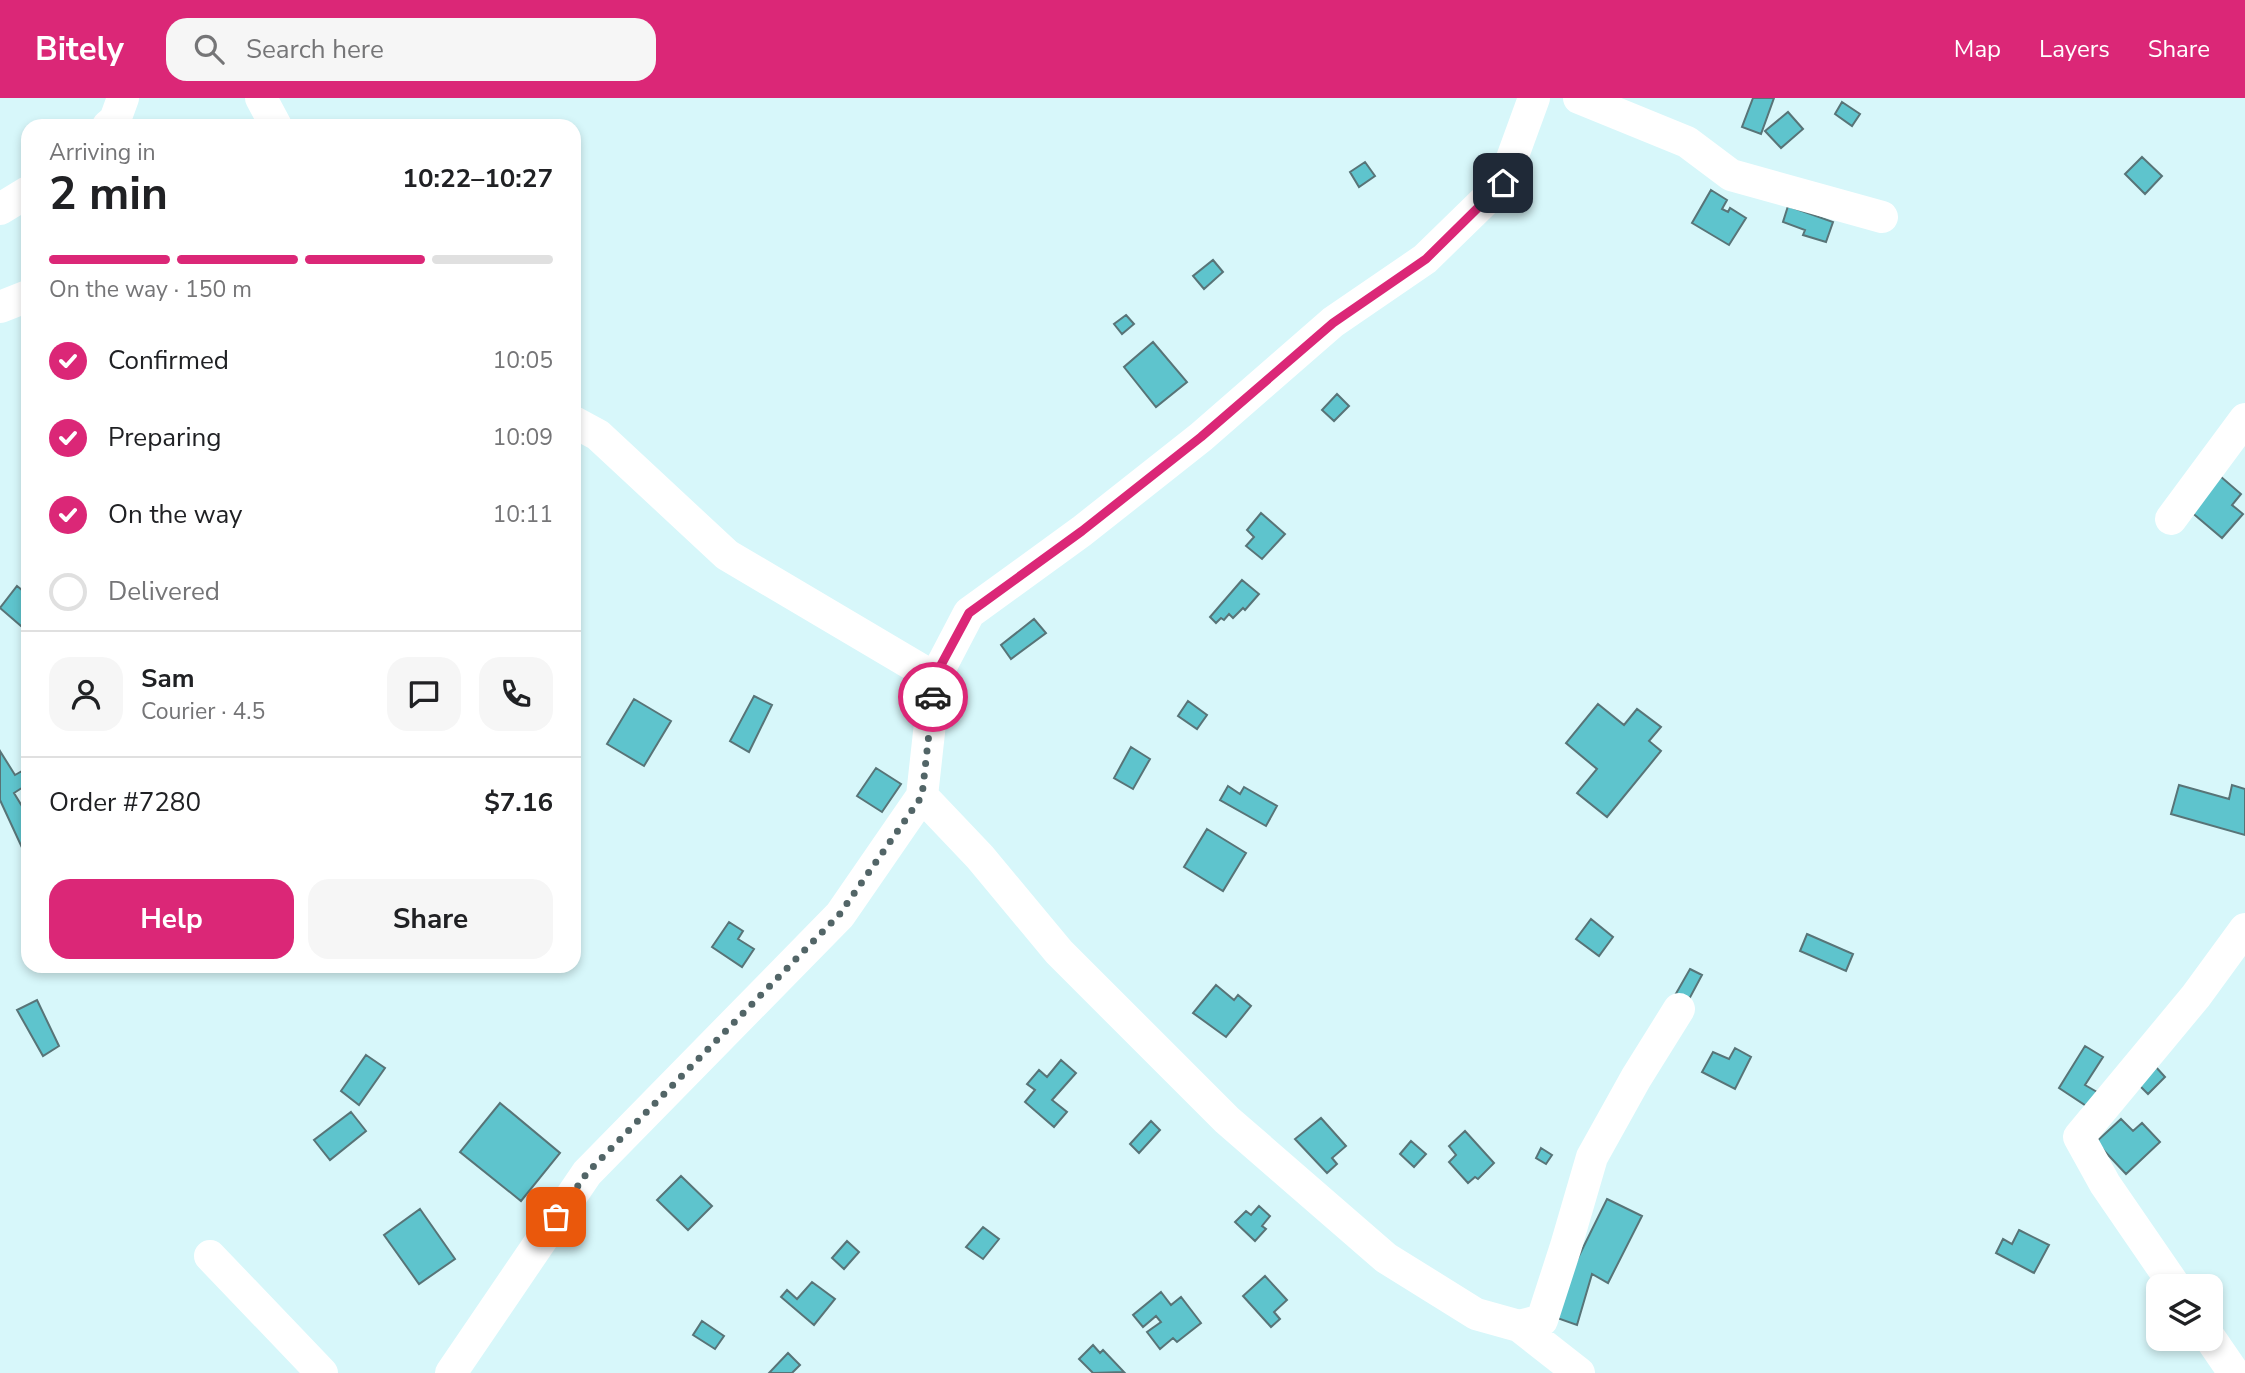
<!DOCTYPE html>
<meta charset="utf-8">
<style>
:root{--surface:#fff;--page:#f6f6f6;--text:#202124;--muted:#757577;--line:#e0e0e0;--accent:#db2777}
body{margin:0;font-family:"Nunito Sans",sans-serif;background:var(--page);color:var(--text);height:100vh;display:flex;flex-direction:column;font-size:26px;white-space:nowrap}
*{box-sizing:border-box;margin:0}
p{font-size:23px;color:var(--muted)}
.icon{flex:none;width:38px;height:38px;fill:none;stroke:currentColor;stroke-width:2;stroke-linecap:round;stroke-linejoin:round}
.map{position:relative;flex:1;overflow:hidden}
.sheet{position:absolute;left:21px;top:21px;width:560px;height:854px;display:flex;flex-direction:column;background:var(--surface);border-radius:21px;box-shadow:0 4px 10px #0003}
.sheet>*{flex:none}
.tools{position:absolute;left:2146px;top:1176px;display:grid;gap:14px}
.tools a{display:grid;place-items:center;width:77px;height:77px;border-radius:14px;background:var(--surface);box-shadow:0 4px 10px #0003;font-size:35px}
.pin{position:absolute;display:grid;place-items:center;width:60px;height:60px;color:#fff;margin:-30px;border-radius:14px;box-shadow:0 4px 10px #0006}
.courier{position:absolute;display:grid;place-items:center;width:70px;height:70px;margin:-35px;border:5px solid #db2777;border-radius:50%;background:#fff;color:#222;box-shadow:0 2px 9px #0007}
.head em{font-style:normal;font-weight:700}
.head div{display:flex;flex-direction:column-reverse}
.head{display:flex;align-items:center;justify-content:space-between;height:119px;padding:0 28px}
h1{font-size:46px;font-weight:700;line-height:52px}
.bar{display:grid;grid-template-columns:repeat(4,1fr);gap:10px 7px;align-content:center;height:84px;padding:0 28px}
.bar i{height:9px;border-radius:5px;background:var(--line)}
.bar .on{background:var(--accent)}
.bar p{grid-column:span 4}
.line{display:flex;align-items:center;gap:18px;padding:0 28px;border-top:2px solid var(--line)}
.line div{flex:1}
.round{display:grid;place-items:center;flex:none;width:74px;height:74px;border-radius:21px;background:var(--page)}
ol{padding:0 28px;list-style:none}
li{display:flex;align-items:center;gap:21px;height:77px}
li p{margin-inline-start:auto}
li .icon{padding:7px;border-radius:50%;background:var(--accent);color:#fff;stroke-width:4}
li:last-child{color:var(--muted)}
li i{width:38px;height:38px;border:4px solid var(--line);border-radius:50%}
.action{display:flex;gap:14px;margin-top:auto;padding:14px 28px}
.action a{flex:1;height:80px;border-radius:21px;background:var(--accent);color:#fff;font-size:28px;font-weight:700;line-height:80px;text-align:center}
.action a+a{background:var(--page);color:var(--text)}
header{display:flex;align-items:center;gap:42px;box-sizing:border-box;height:98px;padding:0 35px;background:var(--accent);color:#fff}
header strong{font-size:33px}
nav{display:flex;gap:38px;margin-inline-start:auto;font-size:24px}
.search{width:490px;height:63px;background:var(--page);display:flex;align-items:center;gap:18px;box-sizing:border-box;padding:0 24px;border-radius:21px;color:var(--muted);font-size:26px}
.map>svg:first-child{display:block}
.building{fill:#5ec4cd;stroke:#587477;stroke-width:2}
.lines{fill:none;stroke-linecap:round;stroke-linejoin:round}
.minor{stroke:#fff;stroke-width:32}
.done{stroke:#526567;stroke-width:7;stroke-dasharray:0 12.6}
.route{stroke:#db2777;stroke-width:9}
</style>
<header>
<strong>Bitely</strong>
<div class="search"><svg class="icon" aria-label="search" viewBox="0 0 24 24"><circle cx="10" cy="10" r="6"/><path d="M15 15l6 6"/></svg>Search here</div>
<nav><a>Map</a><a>Layers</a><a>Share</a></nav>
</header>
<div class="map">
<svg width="2245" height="1275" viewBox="0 0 2245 1275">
<rect width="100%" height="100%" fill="#d7f7fa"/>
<path class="building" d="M1753 0H1774L1761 36 1742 29Z
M1842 4 1860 16 1852 28 1835 16Z
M1788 14 1803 31 1781 50 1765 33Z
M2142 59 2162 78 2145 96 2125 76Z
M1365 64 1375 78 1359 89 1350 74Z
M1711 92 1727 102 1722 111 1728 114 1730 110 1746 120 1729 147 1692 125Z
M1788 108 1833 124 1826 144 1803 137 1805 132 1783 124Z
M1213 162 1223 174 1204 191 1193 178Z
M1126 217 1134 226 1122 236 1114 226Z
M1153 244 1187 284 1156 309 1124 269Z
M1337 296 1349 308 1334 323 1322 312Z
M2220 378 2241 396 2232 407 2243 416 2222 440 2190 413Z
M1261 415 1285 436 1262 461 1246 448 1254 439 1247 432Z
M1242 482 1259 496 1245 512 1243 510 1233 520 1229 516 1224 522 1221 520 1216 525 1210 519Z
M17 488 28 497V534L0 510Z
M1034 521 1046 535 1011 561 1001 547Z
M754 598 772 607 749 654 730 643Z
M634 601 671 623 644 668 607 646Z
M1188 603 1207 617 1197 631 1178 618Z
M1598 606 1624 627 1637 611 1661 629 1649 643 1661 653 1607 719 1577 695 1597 671 1566 645Z
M1131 649 1150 661 1133 691 1114 680Z
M0 653 15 677 22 673 28 682V686L14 695 25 713 28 711V751L24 754 0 702Z
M876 670 901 686 882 714 857 698Z
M2179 687 2229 701 2232 687 2245 691V737L2171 716Z
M1228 688 1240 696 1244 689 1277 708 1266 728 1220 702Z
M1207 731 1246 755 1223 793 1184 769Z
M1591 821 1613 839 1599 858 1576 841Z
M729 824 743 833 738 841 754 851 742 869 712 849Z
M1807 836 1853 856 1846 873 1800 853Z
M1690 871 1702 877 1687 905 1674 899Z
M1216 887 1234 902 1238 897 1251 908 1226 939 1193 915Z
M37 902 59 948 43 958 17 912Z
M2085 948 2103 959 2085 987 2104 998 2094 1013 2059 990Z
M1735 950 1751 959 1735 991 1702 974 1713 954 1729 961Z
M366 957 385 970 359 1007 341 993Z
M1061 962 1076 975 1052 1002 1067 1014 1054 1029 1025 1004 1035 992 1027 986 1039 972 1047 979Z
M2155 968 2165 979 2148 996 2137 985Z
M500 1005 560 1055 521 1103 460 1054Z
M351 1014 366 1033 330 1062 314 1042Z
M1321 1020 1346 1048 1332 1060 1337 1066 1327 1075 1295 1041Z
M2121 1021 2133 1033 2142 1025 2160 1044 2126 1076 2096 1044Z
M1151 1023 1160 1032 1139 1055 1130 1046Z
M1465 1033 1494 1065 1478 1081 1475 1079 1468 1085 1449 1064 1456 1057 1449 1048Z
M1411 1043 1426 1056 1414 1069 1400 1056Z
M1541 1050 1552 1057 1546 1066 1536 1060Z
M681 1078 712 1108 688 1132 657 1102Z
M1607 1101 1642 1118 1608 1185 1592 1176 1577 1227 1557 1220 1574 1168Z
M1259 1108 1270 1118 1262 1128 1266 1131 1255 1143 1235 1124 1246 1113 1251 1117Z
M420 1111 455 1161 419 1186 384 1137Z
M983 1129 999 1141 983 1161 966 1149Z
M2019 1132 2049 1147 2034 1175 1996 1155 2003 1141 2012 1146Z
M847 1143 859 1154 844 1171 832 1160Z
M1265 1178 1287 1202 1274 1214 1280 1221 1271 1229 1243 1198Z
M812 1184 835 1201 814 1227 781 1199 787 1192 797 1201Z
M1161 1194 1171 1207 1181 1199 1201 1225 1177 1244 1173 1240 1160 1251 1147 1234 1161 1224 1156 1218 1143 1229 1133 1217Z
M702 1223 724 1238 715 1251 693 1237Z
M1093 1247 1100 1255 1103 1252 1124 1274 1093 1275 1079 1261Z
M788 1255 800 1267 792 1275H769Z"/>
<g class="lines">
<path class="minor" d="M261 0 276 28
M1579 0 1687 44 1731 77 1882 119
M108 28 115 22 123 0
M0 111 28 94
M0 209 28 198
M574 324 598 337 727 457 935 580
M2171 421 2245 321
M922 698 935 580 969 515 1082 433 1201 339 1333 224 1425 161 1503 85 1534 0
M210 1158 322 1275
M2175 1188 2105 1086 2079 1039 2196 898 2245 831
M1519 1228 1542 1222 1566 1148 1592 1059 1636 980 1679 911
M2210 1240 2234 1275
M451 1275 587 1075 840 817 922 698 980 759 1059 854 1227 1022 1386 1160 1476 1216 1519 1228 1579 1275"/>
</g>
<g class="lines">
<path class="done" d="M556 1119 587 1075 839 817 922 698 933 599"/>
<path class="route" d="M933 599 934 580 969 515 1082 433 1201 339 1333 225 1426 161 1503 85"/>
</g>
</svg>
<div class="tools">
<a><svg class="icon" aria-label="layers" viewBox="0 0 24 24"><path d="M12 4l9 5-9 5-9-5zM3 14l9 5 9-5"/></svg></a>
</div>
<div class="pin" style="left:556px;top:1119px;background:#ea580c"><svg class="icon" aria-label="bag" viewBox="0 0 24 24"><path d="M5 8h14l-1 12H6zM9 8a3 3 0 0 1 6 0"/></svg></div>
<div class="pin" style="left:1503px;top:85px;background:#1f2937"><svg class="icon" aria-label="home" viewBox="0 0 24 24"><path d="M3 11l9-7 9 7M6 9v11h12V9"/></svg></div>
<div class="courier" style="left:933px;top:599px"><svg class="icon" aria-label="car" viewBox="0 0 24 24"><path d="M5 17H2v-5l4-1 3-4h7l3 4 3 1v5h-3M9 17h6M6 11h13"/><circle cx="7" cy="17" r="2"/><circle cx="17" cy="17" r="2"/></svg></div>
<section class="sheet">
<div class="head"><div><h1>2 min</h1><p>Arriving in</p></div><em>10:22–10:27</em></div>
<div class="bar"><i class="on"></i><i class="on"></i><i class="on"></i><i></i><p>On the way · 150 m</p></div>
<ol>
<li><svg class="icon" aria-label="check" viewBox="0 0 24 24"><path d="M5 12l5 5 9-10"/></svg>Confirmed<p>10:05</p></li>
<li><svg class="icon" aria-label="check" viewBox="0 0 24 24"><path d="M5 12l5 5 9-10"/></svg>Preparing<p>10:09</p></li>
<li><svg class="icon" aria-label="check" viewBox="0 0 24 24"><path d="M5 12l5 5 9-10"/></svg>On the way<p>10:11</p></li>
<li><i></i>Delivered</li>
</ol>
<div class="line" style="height:126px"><a class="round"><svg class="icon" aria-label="person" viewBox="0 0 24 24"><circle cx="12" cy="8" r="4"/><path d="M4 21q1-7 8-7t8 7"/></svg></a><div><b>Sam</b><p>Courier · 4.5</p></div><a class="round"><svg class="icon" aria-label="chat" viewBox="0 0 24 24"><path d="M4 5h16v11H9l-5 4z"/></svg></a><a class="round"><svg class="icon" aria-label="phone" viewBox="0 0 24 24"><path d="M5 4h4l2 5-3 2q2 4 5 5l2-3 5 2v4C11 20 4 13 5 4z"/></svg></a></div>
<div class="line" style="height:91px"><div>Order #7280</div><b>$7.16</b></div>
<div class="action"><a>Help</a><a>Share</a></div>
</section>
</div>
